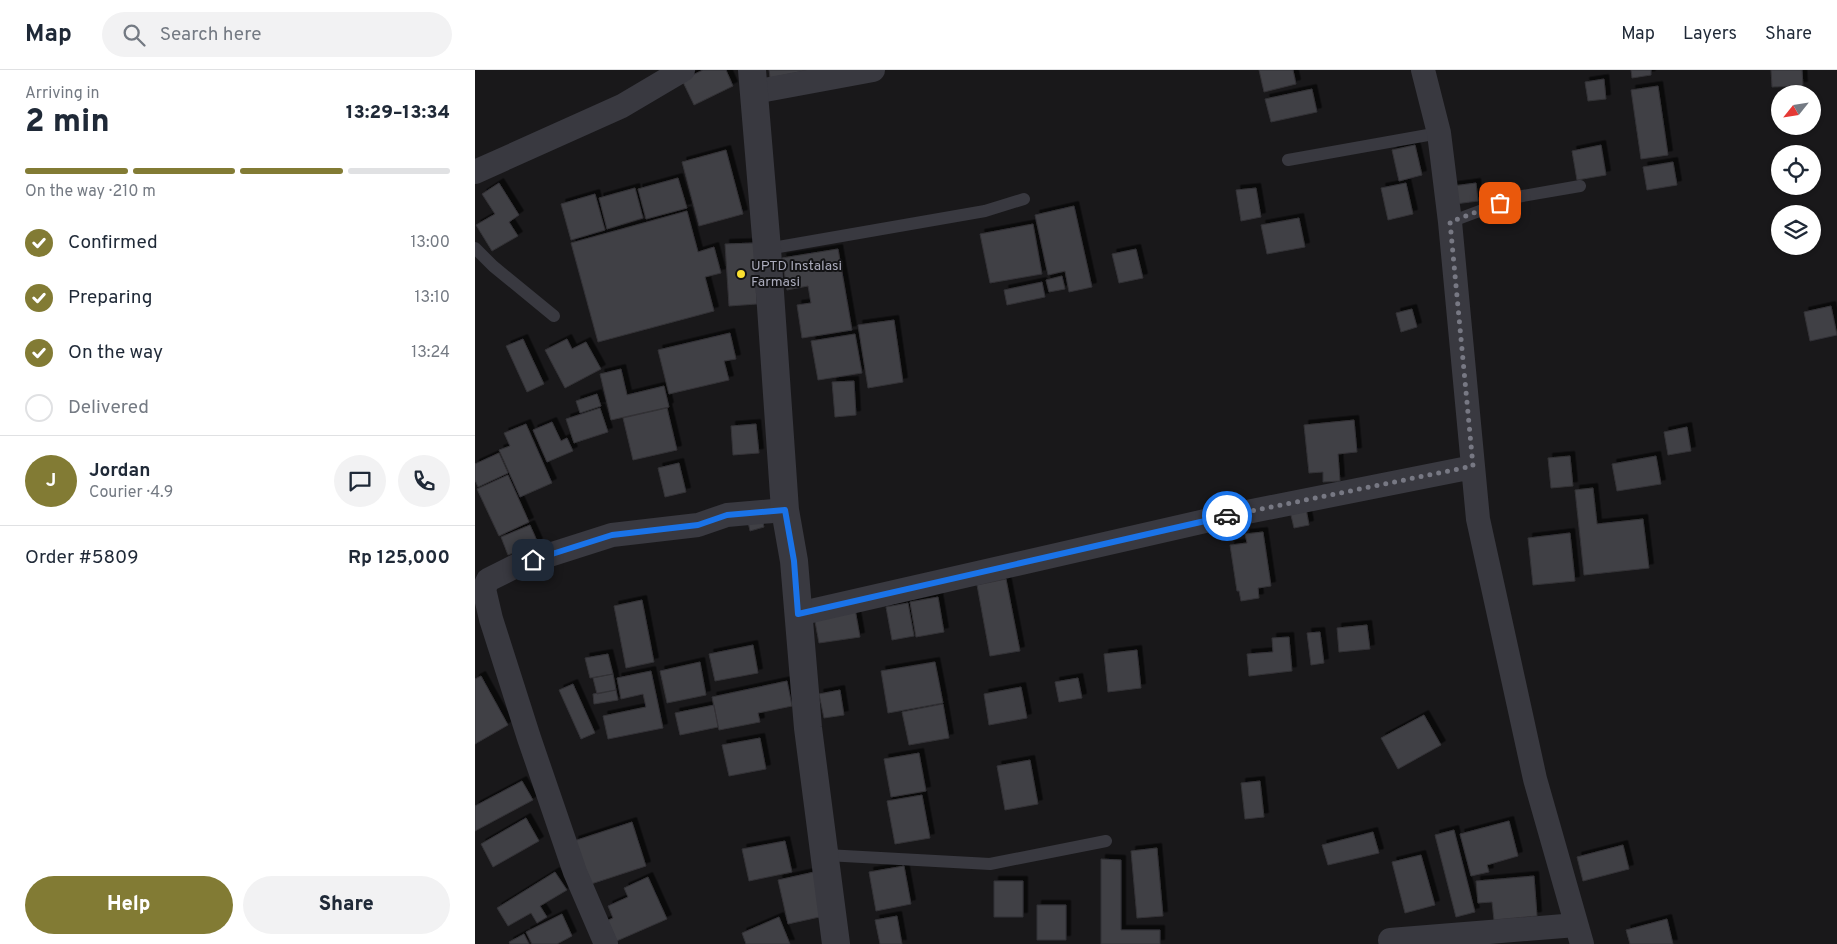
<!DOCTYPE html>
<meta charset="utf-8">
<style>
:root{--surface:#fff;--page:#f2f2f3;--text:#1f2937;--muted:#747a83;--line:#e0e1e3;--accent:#827b34}
body{margin:0;font-family:Overpass,sans-serif;background:var(--page);color:var(--text);height:100vh;display:flex;flex-direction:column;font-size:19px;white-space:nowrap}
*{box-sizing:border-box;margin:0}
p{font-size:16px;color:var(--muted)}
.icon{flex:none;width:28px;height:28px;fill:none;stroke:currentColor;stroke-width:2;stroke-linecap:round;stroke-linejoin:round}
.map{position:relative;flex:1;overflow:hidden}
.drawer{display:flex;flex-direction:column;background:var(--surface);width:475px}
.drawer>*{flex:none}
.needle{width:32px;rotate:240deg}
.tools{position:absolute;left:1296px;top:15px;display:grid;gap:10px}
.tools a{display:grid;place-items:center;width:50px;height:50px;border-radius:50%;background:var(--surface);box-shadow:0 1px 4px #0004;font-size:25px}
.pin{position:absolute;display:grid;place-items:center;width:42px;height:42px;color:#fff;margin:-21px;border-radius:10px;box-shadow:0 2px 8px #0006}
.courier{position:absolute;display:grid;place-items:center;width:50px;height:50px;margin:-25px;border:4px solid #1a73e8;border-radius:50%;background:#fff;color:#222;box-shadow:0 1px 6px #0007}
.headline em{font-style:normal;font-weight:800}
.headline div{display:flex;flex-direction:column-reverse}
.headline{display:flex;align-items:center;justify-content:space-between;height:85px;padding:0 25px}
h1{font-size:32px;font-weight:800;line-height:38px}
.bar{display:grid;grid-template-columns:repeat(4,1fr);gap:8px 5px;align-content:center;height:60px;padding:0 25px}
.bar i{height:6px;border-radius:4px;background:var(--line)}
.bar .active{background:var(--accent)}
.bar p{grid-column:span 4}
.line{display:flex;align-items:center;gap:12px;padding:0 25px;border-top:1px solid var(--line)}
.line div{flex:1}
.round{display:grid;place-items:center;flex:none;width:52px;height:52px;border-radius:26px;background:var(--page)}
ol{padding:0 25px;list-style:none}
li{display:flex;align-items:center;gap:15px;height:55px}
li p{margin-inline-start:auto}
li .icon{padding:5px;border-radius:50%;background:var(--accent);color:#fff;stroke-width:4}
li:last-child{color:var(--muted)}
li i{width:28px;height:28px;border:2px solid var(--line);border-radius:50%}
.cta{display:flex;gap:10px;margin-top:auto;padding:10px 25px}
.cta a{flex:1;height:58px;border-radius:30px;background:var(--accent);color:#fff;font-size:20px;font-weight:800;line-height:58px;text-align:center}
.cta a+a{background:var(--page);color:var(--text)}
header{display:flex;align-items:center;gap:30px;box-sizing:border-box;height:70px;padding:0 25px;background:var(--surface);border-bottom:1px solid var(--line)}
header strong{font-size:24px}
nav{display:flex;gap:28px;margin-inline-start:auto;font-size:18px}
.search{width:350px;height:45px;background:var(--page);display:flex;align-items:center;gap:12px;box-sizing:border-box;padding:0 18px;border-radius:28px;color:var(--muted);font-size:19px}
main{display:flex;flex:1;min-height:0}
.map>svg:first-child{display:block}
.building{fill:#403f45;stroke:#333236;filter:url(#shadow)}
.lines{fill:none;stroke-linecap:round;stroke-linejoin:round}
.service{stroke:#393940;stroke-width:12}
.minor{stroke:#393940;stroke-width:24}
.tertiary{stroke:#393940;stroke-width:28}
.done{stroke:#777883;stroke-width:5;stroke-dasharray:0 9}
.route{stroke:#1a73e8;stroke-width:6}
.poi-dot{fill:#fbe030;stroke:#131315;stroke-width:2}
.labels{text-anchor:middle;dominant-baseline:central;stroke-width:4;stroke-linejoin:round;paint-order:stroke}
.poi-label{font-size:14px;fill:#aaabbb;stroke:#131315;text-anchor:start}
</style>
<header>
<strong>Map</strong>
<div class="search"><svg class="icon" aria-label="search" viewBox="0 0 24 24"><circle cx="10" cy="10" r="6"/><path d="M15 15l6 6"/></svg>Search here</div>
<nav><a>Map</a><a>Layers</a><a>Share</a></nav>
</header>
<main>
<section class="drawer">
<div class="headline"><div><h1>2 min</h1><p>Arriving in</p></div><em>13:29–13:34</em></div>
<div class="bar"><i class="active"></i><i class="active"></i><i class="active"></i><i></i><p>On the way · 210 m</p></div>
<ol>
<li><svg class="icon" aria-label="check" viewBox="0 0 24 24"><path d="M5 12l5 5 9-10"/></svg>Confirmed<p>13:00</p></li>
<li><svg class="icon" aria-label="check" viewBox="0 0 24 24"><path d="M5 12l5 5 9-10"/></svg>Preparing<p>13:10</p></li>
<li><svg class="icon" aria-label="check" viewBox="0 0 24 24"><path d="M5 12l5 5 9-10"/></svg>On the way<p>13:24</p></li>
<li><i></i>Delivered</li>
</ol>
<div class="line" style="height:90px"><b class="round" style="background:var(--accent);color:#fff">J</b><div><b>Jordan</b><p>Courier · 4.9</p></div><a class="round"><svg class="icon" aria-label="chat" viewBox="0 0 24 24"><path d="M4 5h16v11H9l-5 4z"/></svg></a><a class="round"><svg class="icon" aria-label="phone" viewBox="0 0 24 24"><path d="M5 4h4l2 5-3 2q2 4 5 5l2-3 5 2v4C11 20 4 13 5 4z"/></svg></a></div>
<div class="line" style="height:65px"><div>Order #5809</div><b>Rp 125,000</b></div>
<div class="cta"><a>Help</a><a>Share</a></div>
</section>
<div class="map">
<svg width="1362" height="874" viewBox="0 0 1362 874">
<defs>
<filter id="shadow"><feDropShadow dx="4.5" dy="-4.5" stdDeviation="0" flood-color="#0009"/></filter>
</defs>
<rect width="100%" height="100%" fill="#19181a"/>
<path class="building" d="M228 0H251L258 16 219 35 207 10Z
M294 0H334L295 8Z
M784 0H818L821 14 789 22Z
M1156 0H1176V5L1157 8Z
M1296 0H1327L1328 16 1297 17Z
M1129 9 1131 29 1113 31 1110 12Z
M1183 16 1193 85 1166 89 1156 20Z
M837 19 842 42 796 52 790 29Z
M940 75 947 105 924 111 917 80Z
M1126 75 1131 105 1102 110 1097 81Z
M251 80 268 144 224 156 207 92Z
M1198 92 1202 115 1172 120 1168 97Z
M203 108 212 138 171 149 163 119Z
M24 113 44 145 34 152 43 166 17 181 1 155 20 144 7 124Z
M931 113 938 144 913 150 906 118Z
M1001 113 1003 131 980 134 978 116Z
M160 118 168 148 132 159 124 128Z
M781 118 786 147 766 151 761 120Z
M120 124 130 160 96 170 86 134Z
M599 136 617 217 594 222 590 201 573 205 560 145Z
M212 141 223 182 239 177 246 203 230 207 239 241 123 272 96 173Z
M824 148 830 177 792 184 786 155Z
M558 154 567 204 515 213 505 164Z
M279 173 282 234 254 236 250 174Z
M363 179 377 260 327 268 322 235 336 233 333 216 312 220 307 188Z
M661 179 668 208 644 213 637 184Z
M587 206 590 219 574 222 571 210Z
M567 212 570 227 532 235 529 220Z
M1356 236 1362 265 1335 271 1329 242Z
M937 239 942 257 926 262 921 243Z
M419 250 428 312 393 318 383 255Z
M255 263 261 289 249 291 254 310 194 324 183 280Z
M380 264 387 303 343 310 336 271Z
M48 269 69 314 52 322 31 276Z
M92 269 97 279 111 272 126 299 90 318 70 280Z
M146 299 152 325 189 316 194 337 136 350 125 304Z
M379 311 381 345 360 347 357 312Z
M122 324 126 336 105 343 101 331Z
M125 338 133 362 99 373 91 349Z
M192 338 202 380 158 390 148 348Z
M879 350 882 382 863 384 865 411 848 412V402L834 403 829 355Z
M77 352 86 371 92 368 98 381 72 392 58 360Z
M51 354 77 413 45 427 24 380 35 376 29 363Z
M281 354 284 383 258 385 256 356Z
M1212 357 1216 381 1193 385 1189 362Z
M24 383 33 403 3 417 0 410V394Z
M1095 386 1098 416 1076 418 1073 388Z
M1181 386 1186 414 1142 421 1137 394Z
M204 393 211 422 190 427 183 398Z
M33 405 54 452 24 466 2 419Z
M1118 418 1122 454 1168 449 1174 498 1109 505 1100 420Z
M831 439 834 455 819 458 815 441Z
M287 448 289 457 275 461 273 452Z
M55 455 63 473 33 485 26 467Z
M788 462 796 516 783 518 784 528 766 531 764 521H762L755 475 772 473 770 464Z
M1095 463 1100 511 1058 515 1053 468Z
M531 509 545 581 515 586 502 515Z
M463 527 469 562 441 567 435 532Z
M167 530 179 592 151 598 139 536Z
M433 533 439 566 417 570 411 537Z
M380 539 385 567 344 573 339 546Z
M892 555 895 579 864 582 862 558Z
M845 562 849 593 836 595 832 563Z
M814 567 817 601 774 606 772 584 798 582 797 568Z
M278 575 283 603 240 611 234 584Z
M662 580 666 618 633 622 629 584Z
M133 584 138 604 115 608 110 588Z
M225 592 231 625 192 633 185 601Z
M460 592 468 633 413 643 406 601Z
M176 601 188 658 133 669 128 646 171 637 168 624 146 629 142 608Z
M138 604 141 620 122 624 118 608Z
M6 606 33 655 0 674V609Z
M603 608 607 628 584 632 580 612Z
M312 611 317 636 283 643 285 652 244 660 237 627Z
M98 614 120 663 106 669 84 620Z
M546 617 552 648 514 655 509 624Z
M141 620 143 630 119 634 118 624Z
M365 620 369 645 349 648 344 624Z
M468 634 474 668 434 675 427 642Z
M239 635 243 657 205 665 200 643Z
M949 645 966 675 923 699 906 668Z
M285 668 291 699 254 706 247 675Z
M444 683 451 721 416 727 409 689Z
M555 690 563 734 530 740 522 696Z
M47 711 58 730 0 761V736Z
M785 711 789 747 770 749 766 713Z
M447 725 455 768 420 774 412 731Z
M51 748 64 771 18 797 6 774Z
M1034 751 1043 786 1012 795 1014 802 996 806 985 764Z
M157 752 171 796 113 815 99 771Z
M979 760 1000 842 981 847 960 765Z
M898 762 904 783 853 795 847 775Z
M310 771 317 802 274 811 267 779Z
M1148 775 1154 799 1108 811 1102 787Z
M682 778 688 846 662 848 656 781Z
M946 785 960 835 930 843 917 792Z
M626 789 646 790V860H685V874H626Z
M429 796 436 834 401 841 394 802Z
M80 802 92 820 65 836 72 847 62 853 56 843 33 856 22 838Z
M339 802 349 846 313 854 303 810Z
M1059 806 1062 846 1019 850 1017 832 1003 833 1001 811Z
M173 807 192 849 137 873 127 853 138 848 133 836 153 827 149 818Z
M519 811H548V847H519Z
M562 835H591V870H562Z
M87 844 97 866 82 874H57L51 862Z
M422 846 427 874H405L400 850Z
M304 847 315 874H271L267 863Z
M1192 849 1198 874H1155L1151 860Z
M49 864 54 874H35L34 872Z"/>
<g class="lines">
<path class="service" d="M813 90 964 63
M975 152 1042 127 1105 116
M0 178 18 196 79 246
M292 179 510 141 549 129
M351 785 515 794 631 771"/>
<path class="minor" d="M948 0 964 63 975 152 1003 449 1060 709 1107 874
M279 22 398 0
M0 102 147 36 208 0
M323 544 752 446 998 397
M915 870 1101 855
M131 874 100 802 54 668 16 549 9 519 13 510 43 495 137 465 223 455 252 445 310 440"/>
<path class="tertiary" d="M277 0 292 179 310 440 319 491 333 658 361 874"/>
</g>
<g class="lines">
<path class="done" d="M752 446 998 396 975 152 1025 133"/>
<path class="route" d="M58 490 137 465 223 455 252 445 310 440 319 491 323 544 752 446"/>
</g>
<circle class="poi-dot" cx="266" cy="204" r="5"/>
<g class="labels">
<g class="poi-label">
<text x="276" y="196">UPTD Instalasi<tspan x="276" dy="16">Farmasi</tspan></text>
</g>
</g>
</svg>
<div class="tools">
<a><svg class="needle" viewBox="-14 -14 28 28"><path d="M0-13l5 13h-10z" fill="#e53935"/><path d="M0 13l5-13h-10z" fill="#747a83"/></svg></a>
<a><svg class="icon" aria-label="locate" viewBox="0 0 24 24"><circle cx="12" cy="12" r="6"/><path d="M12 2v4M12 18v4M2 12h4M18 12h4"/></svg></a>
<a><svg class="icon" aria-label="layers" viewBox="0 0 24 24"><path d="M12 4l9 5-9 5-9-5zM3 14l9 5 9-5"/></svg></a>
</div>
<div class="pin" style="left:1025px;top:133px;background:#ea580c"><svg class="icon" aria-label="bag" viewBox="0 0 24 24"><path d="M5 8h14l-1 12H6zM9 8a3 3 0 0 1 6 0"/></svg></div>
<div class="pin" style="left:58px;top:490px;background:#1f2937"><svg class="icon" aria-label="home" viewBox="0 0 24 24"><path d="M3 11l9-7 9 7M6 9v11h12V9"/></svg></div>
<div class="courier" style="left:752px;top:446px"><svg class="icon" aria-label="car" viewBox="0 0 24 24"><path d="M5 17H2v-5l4-1 3-4h7l3 4 3 1v5h-3M9 17h6M6 11h13"/><circle cx="7" cy="17" r="2"/><circle cx="17" cy="17" r="2"/></svg></div>
</div>
</main>
